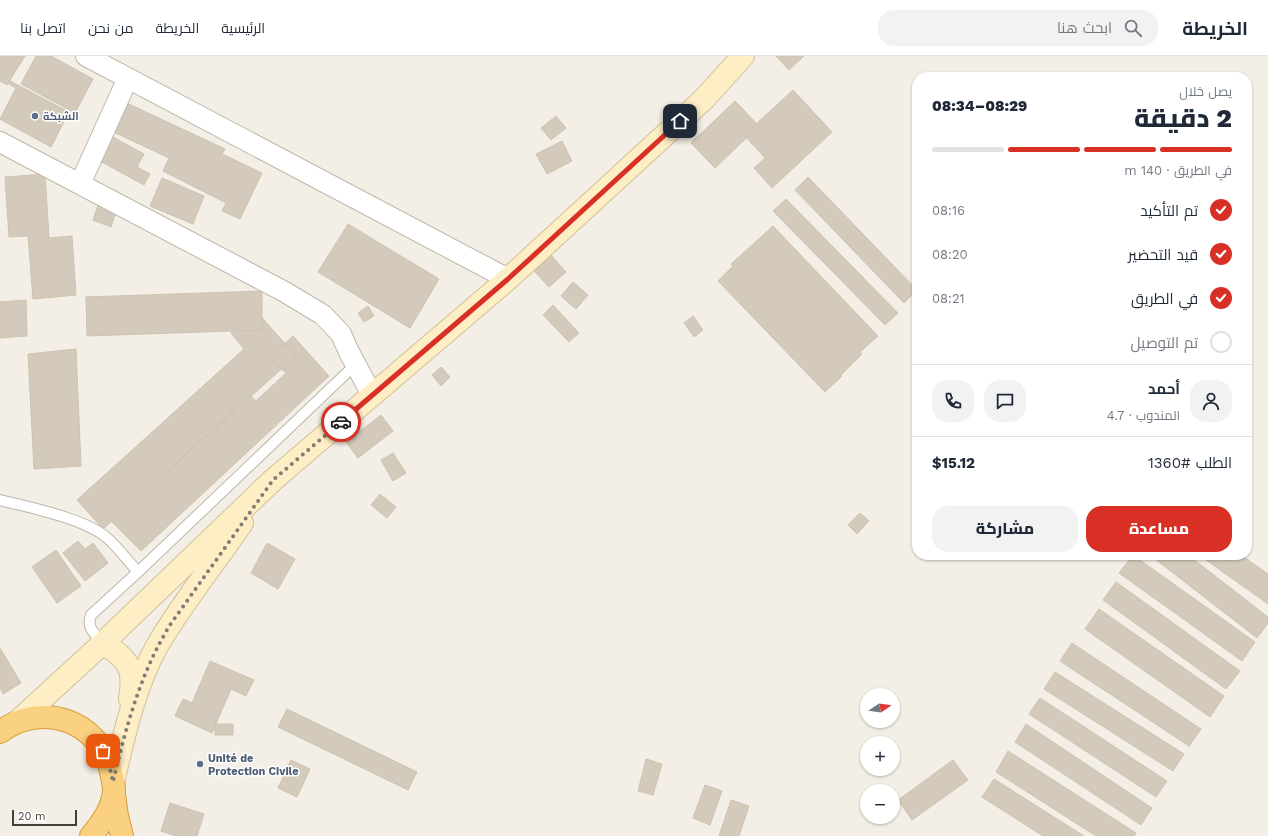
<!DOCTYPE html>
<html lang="ar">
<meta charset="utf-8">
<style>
:root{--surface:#fff;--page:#f2f2f3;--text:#1f2937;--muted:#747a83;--line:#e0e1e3;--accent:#d93025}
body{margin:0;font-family:"Work Sans",Cairo,sans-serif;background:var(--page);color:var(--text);direction:rtl;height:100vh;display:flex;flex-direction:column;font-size:15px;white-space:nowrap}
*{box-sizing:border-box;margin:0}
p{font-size:13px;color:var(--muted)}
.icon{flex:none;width:22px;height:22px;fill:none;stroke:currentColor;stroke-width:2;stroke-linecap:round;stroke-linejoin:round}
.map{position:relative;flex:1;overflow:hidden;direction:ltr}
.details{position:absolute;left:912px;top:16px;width:340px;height:488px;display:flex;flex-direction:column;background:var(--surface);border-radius:16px;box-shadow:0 1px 3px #0004;direction:rtl}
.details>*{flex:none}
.needle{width:26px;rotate:77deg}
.fabs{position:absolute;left:860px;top:632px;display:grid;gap:8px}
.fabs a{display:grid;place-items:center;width:40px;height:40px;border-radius:50%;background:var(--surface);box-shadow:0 1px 3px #0004;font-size:20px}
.scale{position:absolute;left:12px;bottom:10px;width:65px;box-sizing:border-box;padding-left:4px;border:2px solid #453f36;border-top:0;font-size:11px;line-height:14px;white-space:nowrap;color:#453f36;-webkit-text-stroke:3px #fff;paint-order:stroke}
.pin{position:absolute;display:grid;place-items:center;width:34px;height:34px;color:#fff;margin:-17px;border-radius:8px;box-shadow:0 2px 6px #0006}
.courier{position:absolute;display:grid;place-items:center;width:40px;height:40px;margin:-20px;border:3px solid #d93025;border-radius:50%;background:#fff;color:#222;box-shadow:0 1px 5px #0007}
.overview em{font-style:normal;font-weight:800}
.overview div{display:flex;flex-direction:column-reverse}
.overview{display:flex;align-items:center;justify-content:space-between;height:68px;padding:0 20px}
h1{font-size:26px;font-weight:800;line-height:30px}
.bar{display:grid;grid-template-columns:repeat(4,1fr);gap:6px 4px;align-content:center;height:48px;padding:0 20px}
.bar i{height:5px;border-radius:3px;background:var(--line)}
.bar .active{background:var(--accent)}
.bar p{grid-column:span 4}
.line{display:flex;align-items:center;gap:10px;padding:0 20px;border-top:1px solid var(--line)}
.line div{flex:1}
.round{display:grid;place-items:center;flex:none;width:42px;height:42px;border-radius:16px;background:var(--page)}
ol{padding:0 20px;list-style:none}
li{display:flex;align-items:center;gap:12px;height:44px}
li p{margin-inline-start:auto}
li .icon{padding:4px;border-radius:50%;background:var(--accent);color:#fff;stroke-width:4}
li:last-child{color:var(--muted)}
li i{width:22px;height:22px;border:2px solid var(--line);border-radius:50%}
.button{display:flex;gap:8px;margin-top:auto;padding:8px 20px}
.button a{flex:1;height:46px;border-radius:16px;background:var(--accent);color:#fff;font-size:16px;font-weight:800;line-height:46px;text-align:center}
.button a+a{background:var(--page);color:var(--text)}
header{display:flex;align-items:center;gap:24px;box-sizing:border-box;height:56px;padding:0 20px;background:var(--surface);border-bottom:1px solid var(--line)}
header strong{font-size:19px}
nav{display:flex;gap:22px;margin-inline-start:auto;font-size:14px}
.search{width:280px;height:36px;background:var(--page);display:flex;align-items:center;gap:10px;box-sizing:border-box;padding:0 14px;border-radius:16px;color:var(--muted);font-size:15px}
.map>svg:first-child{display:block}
.building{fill:#d4cabc;stroke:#cec2b0}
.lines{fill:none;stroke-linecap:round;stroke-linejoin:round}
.service-casing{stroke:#beb6a9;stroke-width:12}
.minor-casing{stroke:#beb6a9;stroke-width:22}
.secondary-casing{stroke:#d1c198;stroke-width:24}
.trunk-casing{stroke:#d89b3b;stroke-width:24}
.service{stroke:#fff;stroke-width:10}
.minor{stroke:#fff;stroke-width:20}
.secondary{stroke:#fdeec6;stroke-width:22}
.trunk{stroke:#fad181;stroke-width:22}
.done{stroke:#827d74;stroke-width:4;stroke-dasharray:0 7.2}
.route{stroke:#d93025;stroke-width:5}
.service-dot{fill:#5c6f8a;stroke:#fff;stroke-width:1.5}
.labels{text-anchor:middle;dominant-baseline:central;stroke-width:3;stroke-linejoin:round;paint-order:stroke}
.service-label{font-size:11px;font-weight:bold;fill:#4e5e75;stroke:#fff;text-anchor:start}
</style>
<header>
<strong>الخريطة</strong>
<div class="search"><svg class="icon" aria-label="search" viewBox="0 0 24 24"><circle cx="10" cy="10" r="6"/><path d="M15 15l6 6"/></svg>ابحث هنا</div>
<nav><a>الرئيسية</a><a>الخريطة</a><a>من نحن</a><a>اتصل بنا</a></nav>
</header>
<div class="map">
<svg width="1268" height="780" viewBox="0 0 1268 780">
<rect width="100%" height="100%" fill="#f3efe6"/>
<path class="building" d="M0 0H25L7 29 0 25Z
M36 0H51L93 23 75 57 21 28Z
M776 0H804L789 14Z
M10 25 69 56 51 91 0 63 16 32 9 28Z
M793 34 832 76 772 132 754 112 765 102 744 79Z
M118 43 225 93 222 98 262 117 240 163 222 155 226 147 163 115 169 102 105 72Z
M735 45 759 70 715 112 691 87Z
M556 60 566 72 551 84 541 72Z
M102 75 144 98 137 111 150 118 144 129 89 99Z
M562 85 572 105 547 118 536 98Z
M45 118 49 182 72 180 76 239 33 243 28 180 9 181 5 121Z
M808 121 917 234 904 247 795 134Z
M162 122 204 140 193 168 150 150Z
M786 143 898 257 885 269 773 155Z
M99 146 117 152 111 171 93 164Z
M348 168 439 223 410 272 318 216Z
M773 170 878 280 860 296 862 298 841 319 842 320 825 336 718 225 733 210 731 208Z
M551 199 566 216 549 231 534 215Z
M573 226 588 239 576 253 561 240Z
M262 235V274L87 280 86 241Z
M26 244 27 280 0 282V246Z
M553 249 579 277 569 286 543 259Z
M368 250 374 260 364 266 358 257Z
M256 255 296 300 103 473 77 444 244 293 231 277Z
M693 260 703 274 694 281 684 267Z
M293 280 329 320 141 495 112 466 250 339 256 345 286 317 269 302Z
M76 293 81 410 34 413 28 298Z
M441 311 450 321 441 330 432 319Z
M381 359 393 375 358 402 346 386Z
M393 397 406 417 393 425 381 404Z
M380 438 396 451 387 462 371 449Z
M860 457 869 465 857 478 848 469Z
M78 485 85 493 93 487 108 507 85 525 63 497Z
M267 487 295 503 278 533 251 517Z
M56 494 81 530 57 547 32 511Z
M1133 499 1255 586 1242 605 1119 517Z
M1150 499H1188L1268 561V567L1257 582Z
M1199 499H1241L1268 518V548Z
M1116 526 1240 615 1226 633 1103 544Z
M1099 553 1224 640 1210 661 1085 573Z
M1072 587 1201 673 1189 690 1060 605Z
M0 592 21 627 3 638 0 632Z
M210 605 254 624 246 640 231 633 212 677 175 660 183 643 192 647Z
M1055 616 1184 698 1173 715 1044 633Z
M1040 642 1167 725 1156 741 1029 658Z
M287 653 417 716 408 734 278 671Z
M215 668H233V679H215Z
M1026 668 1152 752 1141 769 1015 686Z
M1008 695 1136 777 1134 780H1096L996 716Z
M646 703 662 708 653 739 638 735Z
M291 704 310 713 297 741 278 732Z
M953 704 968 724 912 764 898 744Z
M994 723 1084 780H1043L982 741Z
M705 729 722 735 710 769 693 762Z
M731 744 749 750 739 780H719Z
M170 747 204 758 197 780H176L161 775Z"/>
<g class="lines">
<g class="service-casing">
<path id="service" d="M0 444C31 452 79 461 105 480 117 490 128 505 138 516
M103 587C95 578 86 572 91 559L138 516 355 309"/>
</g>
<g class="minor-casing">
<path id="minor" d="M86 0 508 223
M0 86 285 236 323 259 341 278 349 296 372 339
M80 128 128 22"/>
</g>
<g class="secondary-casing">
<path id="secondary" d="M103 587C129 604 135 612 130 643
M17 666 103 587 273 424 508 223 703 44 743 0
M113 726C124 680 134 632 157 590 182 547 214 508 242 467"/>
</g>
<g class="trunk-casing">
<path id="trunk" d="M0 676C41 645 100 664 111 716 112 721 114 728 114 734 113 752 102 767 91 780
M114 738 117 760 122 780"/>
</g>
<use href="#service" class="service"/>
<use href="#minor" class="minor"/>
<use href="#secondary" class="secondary"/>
<use href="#trunk" class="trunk"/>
</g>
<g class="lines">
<path class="done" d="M103 695 108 704 113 726C126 671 140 618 170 569L273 424 341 366"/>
<path class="route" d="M341 366 508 223 680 65"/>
</g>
<g class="service-dot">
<circle cx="35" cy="60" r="4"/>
<circle cx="200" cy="708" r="4"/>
</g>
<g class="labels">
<g class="service-label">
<text x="43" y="60">الشبكة</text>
<text x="208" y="702">Unité de<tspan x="208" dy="13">Protection Civile</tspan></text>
</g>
</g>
</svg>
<div class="fabs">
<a><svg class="needle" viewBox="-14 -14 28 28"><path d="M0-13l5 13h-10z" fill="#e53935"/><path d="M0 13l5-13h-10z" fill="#747a83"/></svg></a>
<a>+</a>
<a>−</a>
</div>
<div class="scale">20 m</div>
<div class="pin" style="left:103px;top:695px;background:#ea580c"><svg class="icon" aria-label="bag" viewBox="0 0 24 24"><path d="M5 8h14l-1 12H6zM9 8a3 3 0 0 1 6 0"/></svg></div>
<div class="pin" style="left:680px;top:65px;background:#1f2937"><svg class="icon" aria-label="home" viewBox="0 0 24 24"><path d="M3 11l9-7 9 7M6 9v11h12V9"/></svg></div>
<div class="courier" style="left:341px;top:366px"><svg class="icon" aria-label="car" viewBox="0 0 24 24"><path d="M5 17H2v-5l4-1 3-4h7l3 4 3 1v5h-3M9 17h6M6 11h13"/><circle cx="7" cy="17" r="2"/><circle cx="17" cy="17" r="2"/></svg></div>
<section class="details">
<div class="overview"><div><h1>2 دقيقة</h1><p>يصل خلال</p></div><em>08:29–08:34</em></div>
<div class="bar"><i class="active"></i><i class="active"></i><i class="active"></i><i></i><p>في الطريق · 140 m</p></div>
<ol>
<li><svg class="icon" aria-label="check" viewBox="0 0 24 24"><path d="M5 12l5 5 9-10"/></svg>تم التأكيد<p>08:16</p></li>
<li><svg class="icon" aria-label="check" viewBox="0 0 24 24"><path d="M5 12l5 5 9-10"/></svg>قيد التحضير<p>08:20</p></li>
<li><svg class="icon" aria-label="check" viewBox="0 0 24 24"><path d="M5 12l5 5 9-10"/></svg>في الطريق<p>08:21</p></li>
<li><i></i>تم التوصيل</li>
</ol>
<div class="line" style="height:72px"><a class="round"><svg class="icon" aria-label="person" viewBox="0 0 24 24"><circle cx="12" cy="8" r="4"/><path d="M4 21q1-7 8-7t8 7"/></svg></a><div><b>أحمد</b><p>المندوب · 4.7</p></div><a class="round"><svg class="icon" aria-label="chat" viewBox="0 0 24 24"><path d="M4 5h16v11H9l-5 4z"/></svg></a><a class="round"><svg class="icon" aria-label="phone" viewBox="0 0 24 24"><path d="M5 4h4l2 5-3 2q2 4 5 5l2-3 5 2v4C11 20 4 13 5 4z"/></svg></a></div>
<div class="line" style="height:52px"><div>الطلب #1360</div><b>$15.12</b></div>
<div class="button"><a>مساعدة</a><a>مشاركة</a></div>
</section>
</div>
